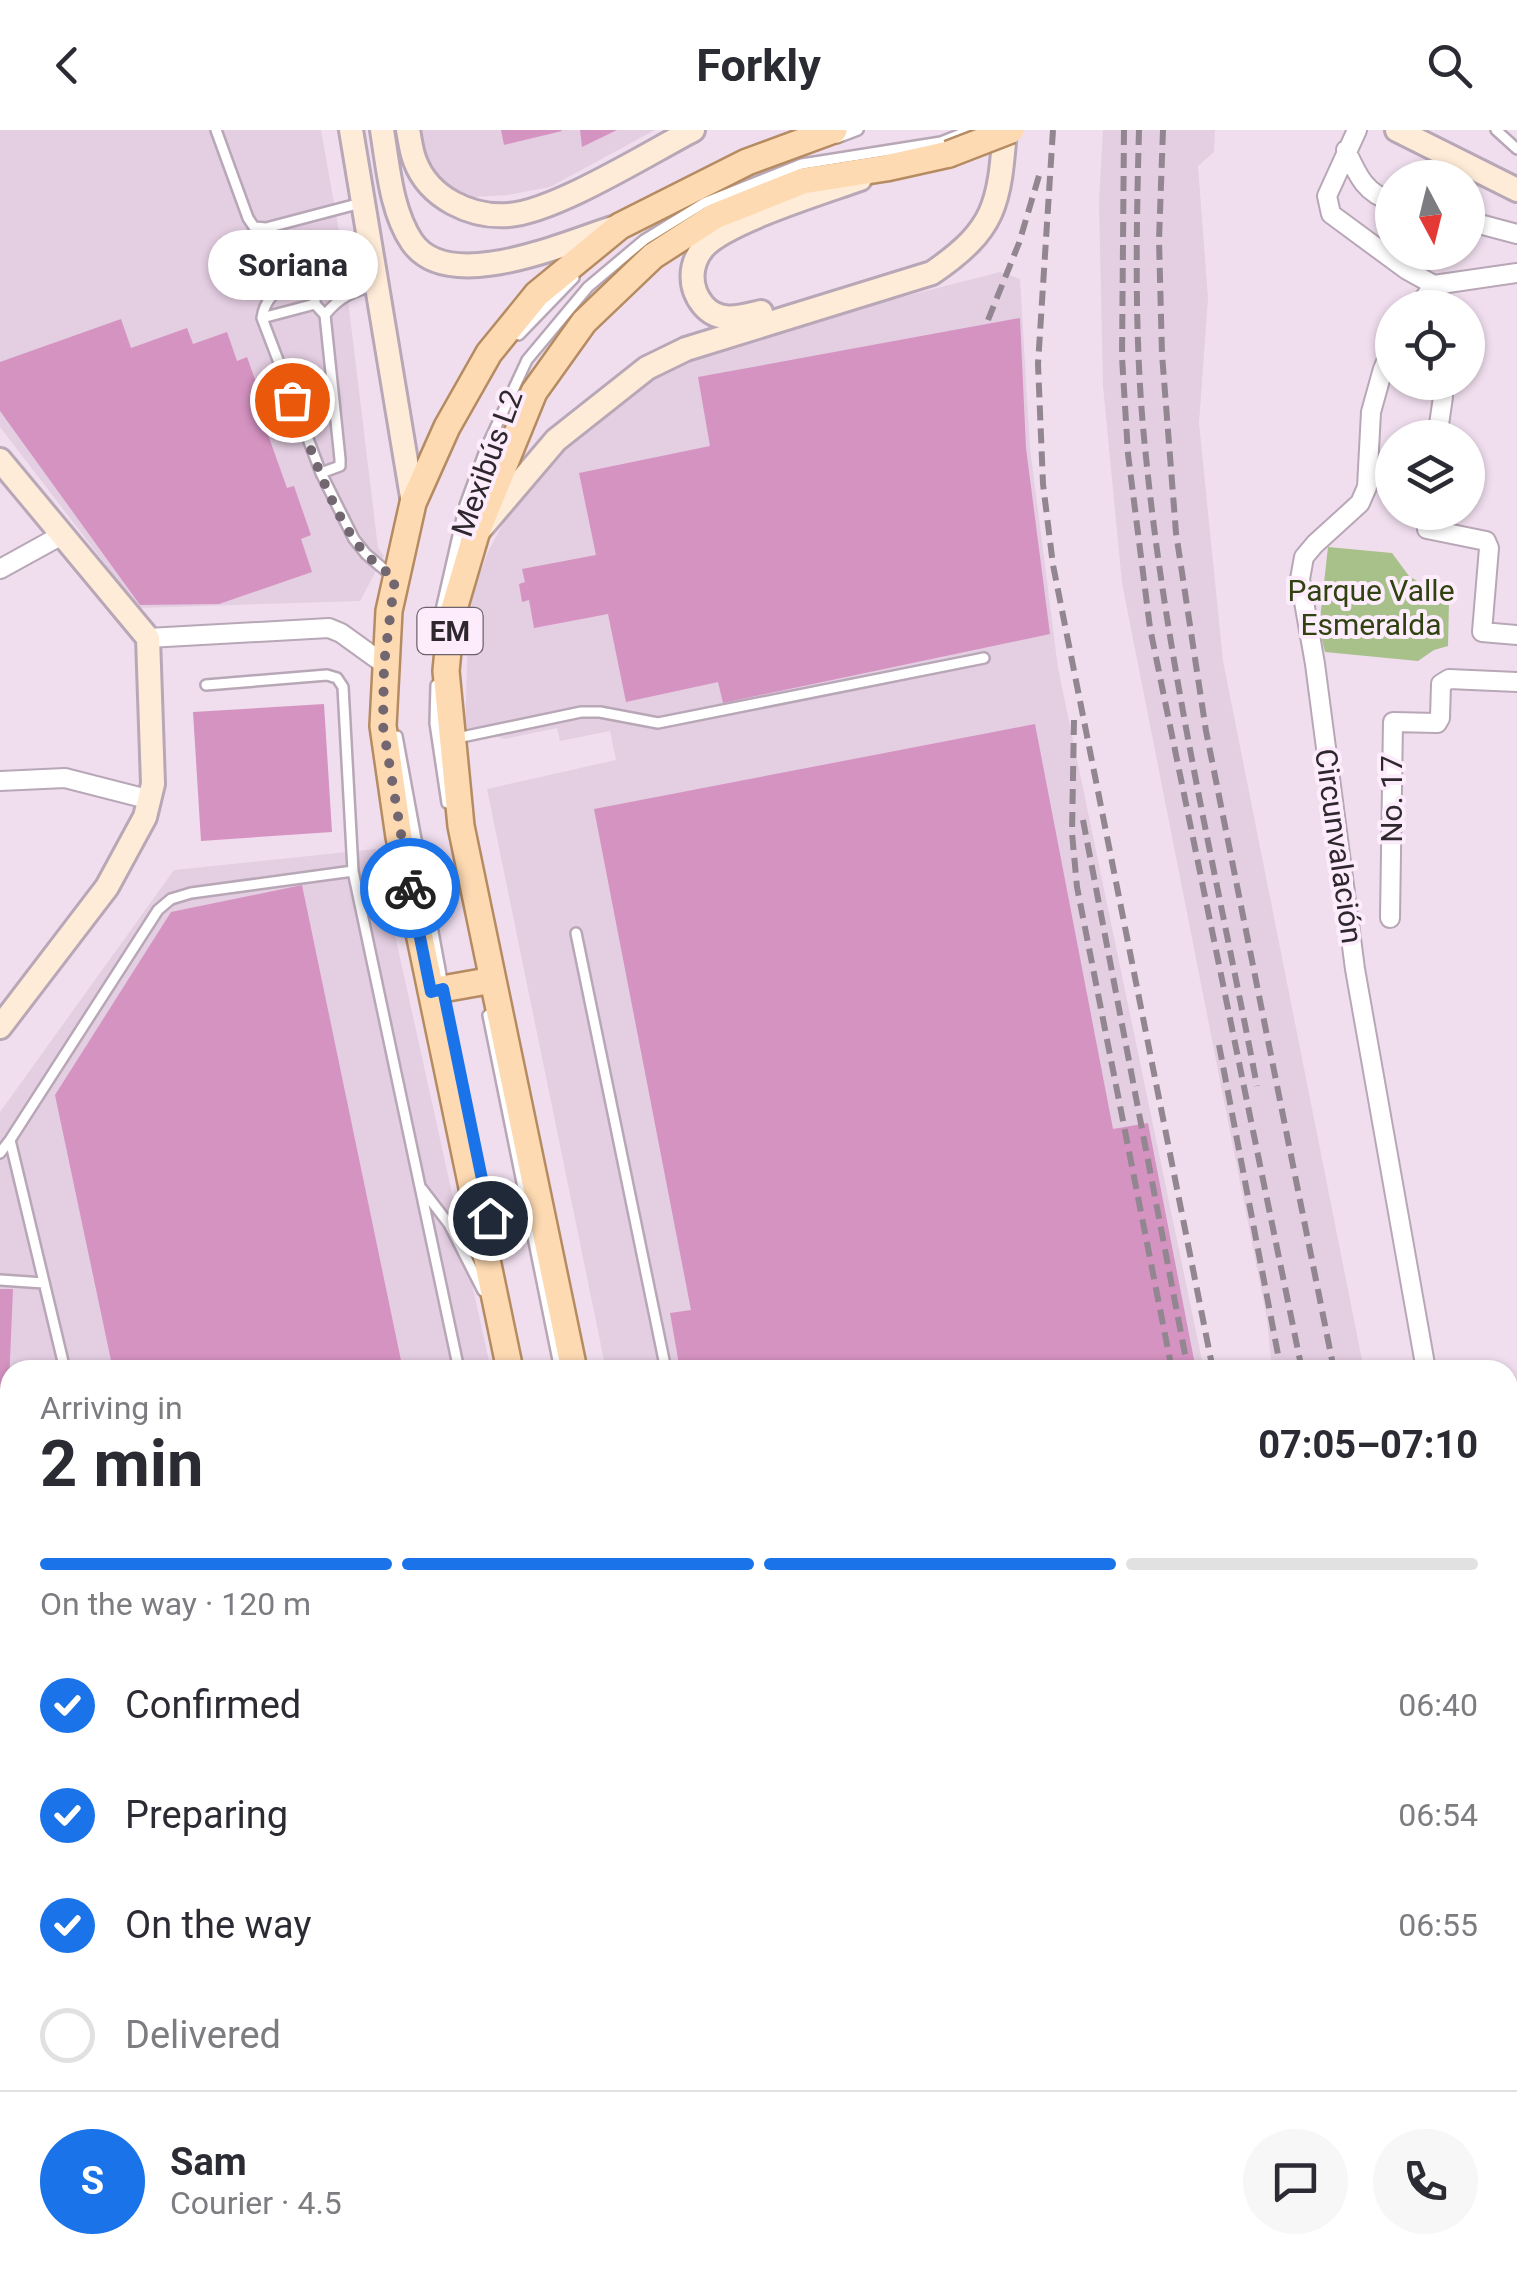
<!DOCTYPE html>
<meta charset="utf-8">
<style>
:root{--surface:#fff;--page:#f7f7f7;--text:#2b2b33;--muted:#7c7c81;--line:#e1e1e2;--accent:#1a73e8}
body{margin:0;font-family:Roboto,sans-serif;background:var(--page);color:var(--text);height:100vh;display:flex;flex-direction:column;font-size:38px;white-space:nowrap}
*{box-sizing:border-box;margin:0}
p{font-size:32px;color:var(--muted)}
.icon{flex:none;width:55px;height:55px;fill:none;stroke:currentColor;stroke-width:2;stroke-linecap:round;stroke-linejoin:round}
.map{position:relative;flex:1;overflow:hidden}
.drawer{position:absolute;left:0px;top:1230px;width:1518px;height:932px;display:flex;flex-direction:column;background:var(--surface);border-radius:30px 30px 0 0;box-shadow:0 2px 8px #0004}
.drawer>*{flex:none}
.needle{width:65px;rotate:173deg}
.controls{position:absolute;left:1375px;top:30px;display:grid;gap:20px}
.controls a{display:grid;place-items:center;width:110px;height:110px;border-radius:50%;background:var(--surface);box-shadow:0 2px 8px #0004;font-size:50px}
.pin{position:absolute;display:grid;place-items:center;width:85px;height:85px;color:#fff;margin:-42px;border:5px solid #fff;border-radius:50%;box-shadow:0 2px 10px #0007}
.courier{position:absolute;display:grid;place-items:center;width:100px;height:100px;margin:-50px;border:8px solid #1a73e8;border-radius:50%;background:#fff;color:#222;box-shadow:0 2px 12px #0007}
.bubble{position:absolute;height:70px;border-radius:35px;background:var(--surface);box-shadow:0 2px 8px #0004;font-size:32px;font-weight:700;line-height:70px;text-align:center}
.headline em{font-style:normal;font-weight:700}
.headline div{display:flex;flex-direction:column-reverse}
.headline{display:flex;align-items:center;justify-content:space-between;height:170px;padding:0 40px}
h1{font-size:65px;font-weight:700;line-height:75px}
.bar{display:grid;grid-template-columns:repeat(4,1fr);gap:15px 10px;align-content:center;height:120px;padding:0 40px}
.bar i{height:12px;border-radius:8px;background:var(--line)}
.bar .selected{background:var(--accent)}
.bar p{grid-column:span 4}
.line{display:flex;align-items:center;gap:25px;padding:0 40px;border-top:2px solid var(--line)}
.line div{flex:1}
.round{display:grid;place-items:center;flex:none;width:105px;height:105px;border-radius:52px;background:var(--page)}
ol{padding:0 40px;list-style:none}
li{display:flex;align-items:center;gap:30px;height:110px}
li p{margin-inline-start:auto}
li .icon{padding:10px;border-radius:50%;background:var(--accent);color:#fff;stroke-width:4}
li:last-child{color:var(--muted)}
li i{width:55px;height:55px;border:5px solid var(--line);border-radius:50%}
header{display:flex;justify-content:space-between;align-items:center;height:130px;padding:0 40px;background:var(--surface);font-size:45px;font-weight:700}
.map>svg:first-child{display:block}
.built{fill:#e4cee2}
.green{fill:#a8c089}
.building{fill:#d593c2}
.lines{fill:none;stroke-linecap:round;stroke-linejoin:round}
.lane-casing{stroke:#b8a7b6;stroke-width:14}
.street-casing{stroke:#b8a7b6;stroke-width:22}
.secondary-casing{stroke:#b8a7b6;stroke-width:28}
.primary-casing{stroke:#b58b62;stroke-width:30}
.lane{stroke:#fff;stroke-width:9}
.street{stroke:#fff;stroke-width:18}
.secondary{stroke:#ffecd8;stroke-width:22}
.primary{stroke:#fedab2;stroke-width:25}
.rail{stroke:#928691;stroke-width:6;stroke-dasharray:15 8;stroke-linecap:butt}
.primary-bridge-casing{stroke:#b58b62;stroke-width:30;stroke-linecap:butt}
.primary-bridge{stroke:#fedab2;stroke-width:25}
.done{stroke:#726771;stroke-width:10;stroke-dasharray:0 18}
.route{stroke:#1a73e8;stroke-width:12}
.labels{text-anchor:middle;dominant-baseline:central;stroke-width:8;stroke-linejoin:round;paint-order:stroke}
.shield{fill:#fdecfc;stroke:#6c626b;stroke-width:2.5}
.shield-label{font-size:28px;font-weight:bold;fill:#2e272d}
.street-label{font-size:30px;fill:#2e272d;stroke:#fdecfc}
.park-label{font-size:30px;fill:#30420f;stroke:#fdecfc}
</style>
<header><svg class="icon" aria-label="back" viewBox="0 0 24 24"><path d="M15 5l-7 7 7 7"/></svg>Forkly<svg class="icon" aria-label="search" viewBox="0 0 24 24"><circle cx="10" cy="10" r="6"/><path d="M15 15l6 6"/></svg></header>
<div class="map">
<svg width="1517" height="2162" viewBox="0 0 1517 2162">
<rect width="100%" height="100%" fill="#f0deee"/>
<path class="built" d="M0 0H321L341 112 378 418 384 426 360 471 139 478 0 297Z
M419 0H655L550 57 508 65 474 67 445 55 422 18Z
M1103 0H1215L1214 22 1198 36 1208 168 1199 293 1223 531 1364 1240H1272L1267 1189 1122 453 1103 256 1099 71Z
M1000 142 1020 149 1030 318 1058 538 1204 1240H606L487 659 616 630 610 601 560 611 557 598 505 609 465 598 469 476 487 424 521 359 566 310 652 243 766 202Z
M376 719 491 1240H10V1829H0V982L174 740Z
M0 1846H10V2152H1411L1413 2162H0Z"/>
<path class="green" d="M1328 417 1392 423 1409 446 1449 471 1448 516 1434 520 1418 531 1325 522 1319 498Z"/>
<path class="building" d="M501 0H561L562 1 504 15Z
M580 0H617L582 17Z
M1020 188 1026 318 1050 504 723 573 718 552 626 572 608 484 534 498 529 470 522 472 519 454 525 452 522 439 596 425 579 343 710 316 698 247Z
M121 189 131 218 187 198 193 214 227 202 237 231 247 227 262 269 256 271 287 358 294 356 311 405 301 409 312 442 219 474 140 475 0 281V232Z
M324 574 332 702 201 711 193 582Z
M1035 594 1113 999 1148 993 1196 1240H680L670 1183 691 1180 594 679Z
M302 755 403 1240H113L55 965 171 782Z
M0 1159H13L5 1346 10 1347V1799L0 1798Z
M1517 1648V1731H1515L1508 1693V1650Z
M1517 1930V1990L1508 1992V1933Z
M429 2152H547L546 2162H428Z
M744 2152H1343L1345 2162H743Z
M1434 2152H1489L1490 2162H1435Z"/>
<g class="lines">
<g class="lane-casing">
<path id="lane" d="M216 0 248 88 254 97 266 98 361 73
M1496 0 1517 19
M837 8 858 0
M370 129C334 139 268 143 262 188L321 343 354 409 366 424 392 446
M325 185C339 167 353 161 376 155
M262 188 315 174
M519 205 574 148
M321 343 340 336V329L325 185 315 174V163L321 159 373 148
M439 489 465 375 486 318 527 230 588 157 644 110 704 73 802 34 941 12 971 0
M206 555 327 545 337 548 343 557 353 741 459 1240
M436 555 435 593 447 673
M397 606 443 856
M457 608 581 582H600L658 593 984 528
M576 803 666 1240
M488 885 560 1240
M0 1023 10 1010
M422 1059 449 1094 483 1161
M0 1150 44 1153
M65 1240 10 1010 158 780 171 769 191 763 353 741
M0 1810 10 1811
M580 2162 581 2152
M635 2162 636 2152
M739 2162V2152"/>
</g>
<g class="street-casing">
<path id="street" d="M1357 0 1327 66 1331 84 1407 140 1434 155 1517 143
M1346 20C1357 44 1365 64 1392 71
M1468 91 1517 104
M1417 178 1434 155
M1392 218 1383 239 1371 282 1367 357 1360 373 1315 414 1304 427 1300 449 1315 534 1355 839 1426 1240
M1437 308 1443 267
M1426 382 1427 399 1486 411 1489 418 1482 502 1517 505
M0 439 60 406
M148 508 329 498 341 503 384 534
M0 651 65 648 151 670
M1390 788 1393 592 1437 593 1440 588 1441 554 1449 549 1517 552
M1508 1581 1517 1579"/>
</g>
<g class="secondary-casing">
<path id="secondary" d="M351 0 413 373
M382 0C388 36 391 81 412 112 449 166 567 112 616 97
M408 0C410 10 411 21 415 31 429 68 471 88 509 85 556 81 647 24 693 0
M1397 0 1517 60
M761 182C740 187 719 194 703 175 689 158 689 135 703 118 725 92 824 62 860 49
M0 330 148 508 153 654 145 687 107 757 0 897
M482 397 556 310 647 238 686 219 932 143C996 99 999 75 1005 0"/>
</g>
<g class="primary-casing">
<path id="primary" d="M431 861 493 850
M510 1240 399 707 383 596 389 481 413 373 447 297 489 223 537 164 620 96 747 32 834 0
M574 1240 461 696 446 541 451 489 476 404 534 262 584 192 653 126 715 86 803 51 886 38 949 24
M616 2162 617 2152
M679 2162 680 2152"/>
</g>
<use href="#lane" class="lane"/>
<use href="#street" class="street"/>
<use href="#secondary" class="secondary"/>
<use href="#primary" class="primary"/>
<path class="rail" d="M1053 0 1038 234 1043 354 1053 435 1213 1240
M1124 0 1122 227 1128 324 1150 498 1302 1240
M1139 0C1136 109 1134 218 1146 327 1167 538 1217 747 1257 956
M1163 0 1159 110 1162 224 1176 403 1206 601 1334 1240
M988 190 1019 113 1041 39
M1074 590 1072 703 1077 757 1172 1240
M1083 690 1188 1240
M1219 915 1281 1240
M1508 2109 1517 2159
M1367 2152 1369 2162
M1393 2152 1395 2162
M1425 2152 1427 2162
M1499 2152 1501 2162"/>
<g class="primary-bridge-casing">
<path id="primary-bridge" d="M949 24 1011 0"/>
</g>
<use href="#primary-bridge" class="primary-bridge"/>
</g>
<g class="lines">
<path class="done" d="M292 270C310 315 332 386 364 422 373 432 384 440 395 448L384 534 383 596 410 758"/>
<path class="route" d="M410 758 431 862 443 859 490 1088"/>
</g>
<g class="labels">
<rect class="shield" x="417.5" y="478" width="65" height="46" rx="8"/>
<g class="shield-label">
<text x="450" y="501">EM</text>
</g>
<g class="street-label">
<text transform="translate(487 333) rotate(-70)">Mexibús L2</text>
<text transform="translate(1391 669) rotate(-90)">No. 17</text>
<text transform="translate(1339 716) rotate(82)">Circunvalación</text>
</g>
<g class="park-label">
<text x="1371" y="460">Parque Valle<tspan x="1371" dy="34">Esmeralda</tspan></text>
</g>
</g>
</svg>
<div class="controls">
<a><svg class="needle" viewBox="-14 -14 28 28"><path d="M0-13l5 13h-10z" fill="#e53935"/><path d="M0 13l5-13h-10z" fill="#7c7c81"/></svg></a>
<a><svg class="icon" aria-label="locate" viewBox="0 0 24 24"><circle cx="12" cy="12" r="6"/><path d="M12 2v4M12 18v4M2 12h4M18 12h4"/></svg></a>
<a><svg class="icon" aria-label="layers" viewBox="0 0 24 24"><path d="M12 4l9 5-9 5-9-5zM3 14l9 5 9-5"/></svg></a>
</div>
<div class="pin" style="left:292px;top:270px;background:#ea580c"><svg class="icon" aria-label="bag" viewBox="0 0 24 24"><path d="M5 8h14l-1 12H6zM9 8a3 3 0 0 1 6 0"/></svg></div>
<div class="pin" style="left:490px;top:1088px;background:#1f2937"><svg class="icon" aria-label="home" viewBox="0 0 24 24"><path d="M3 11l9-7 9 7M6 9v11h12V9"/></svg></div>
<div class="courier" style="left:410px;top:758px"><svg class="icon" aria-label="bike" viewBox="0 0 24 24"><circle cx="6" cy="16" r="4"/><circle cx="18" cy="16" r="4"/><path d="M6 16l4-8h5l3 8M10 8l3 8H6M13 5h3"/></svg></div>
<div class="bubble" style="left:208px;top:100px;width:170px">Soriana</div>
<section class="drawer">
<div class="headline"><div><h1>2 min</h1><p>Arriving in</p></div><em>07:05–07:10</em></div>
<div class="bar"><i class="selected"></i><i class="selected"></i><i class="selected"></i><i></i><p>On the way · 120 m</p></div>
<ol>
<li><svg class="icon" aria-label="check" viewBox="0 0 24 24"><path d="M5 12l5 5 9-10"/></svg>Confirmed<p>06:40</p></li>
<li><svg class="icon" aria-label="check" viewBox="0 0 24 24"><path d="M5 12l5 5 9-10"/></svg>Preparing<p>06:54</p></li>
<li><svg class="icon" aria-label="check" viewBox="0 0 24 24"><path d="M5 12l5 5 9-10"/></svg>On the way<p>06:55</p></li>
<li><i></i>Delivered</li>
</ol>
<div class="line" style="height:180px"><b class="round" style="background:var(--accent);color:#fff">S</b><div><b>Sam</b><p>Courier · 4.5</p></div><a class="round"><svg class="icon" aria-label="chat" viewBox="0 0 24 24"><path d="M4 5h16v11H9l-5 4z"/></svg></a><a class="round"><svg class="icon" aria-label="phone" viewBox="0 0 24 24"><path d="M5 4h4l2 5-3 2q2 4 5 5l2-3 5 2v4C11 20 4 13 5 4z"/></svg></a></div>
</section>
</div>
